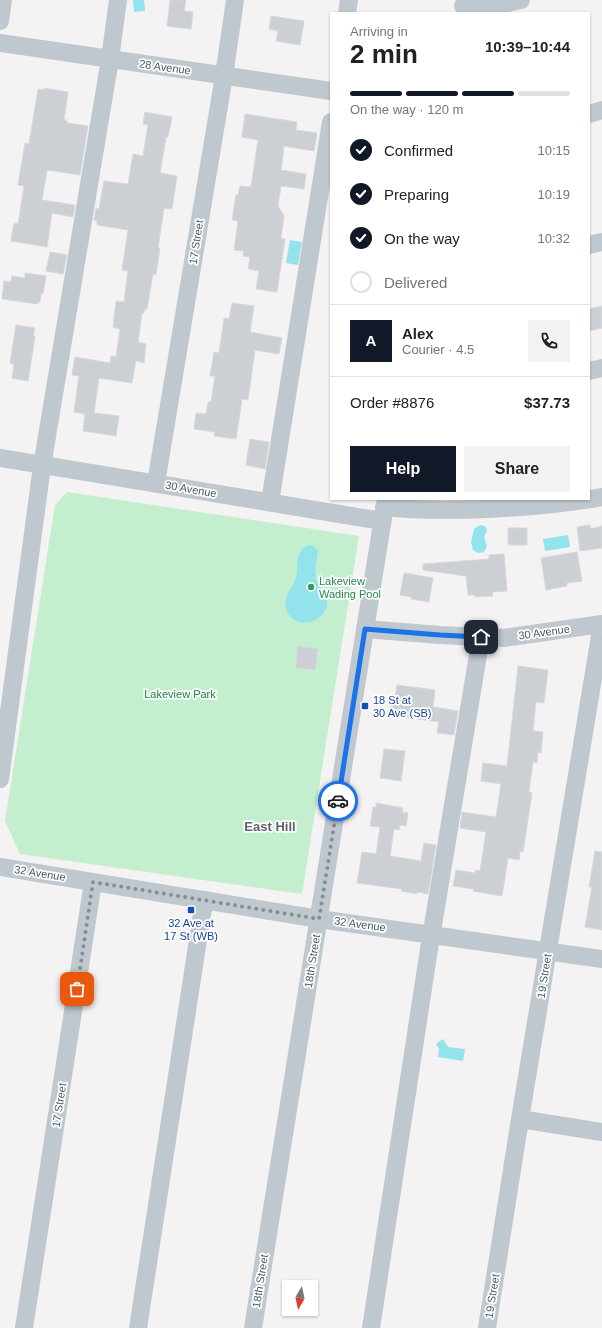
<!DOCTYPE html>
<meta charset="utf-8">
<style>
:root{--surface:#fff;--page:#f2f2f2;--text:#222;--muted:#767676;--line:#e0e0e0;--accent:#111827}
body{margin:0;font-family:Helvetica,sans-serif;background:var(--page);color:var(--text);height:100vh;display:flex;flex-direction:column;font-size:15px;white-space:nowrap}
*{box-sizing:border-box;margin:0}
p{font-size:13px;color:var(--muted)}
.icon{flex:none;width:22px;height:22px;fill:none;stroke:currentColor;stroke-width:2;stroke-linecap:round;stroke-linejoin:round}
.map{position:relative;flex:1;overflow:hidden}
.sheet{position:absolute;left:330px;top:12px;width:260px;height:488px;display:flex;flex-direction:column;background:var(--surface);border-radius:0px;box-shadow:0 1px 3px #0004}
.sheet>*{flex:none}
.needle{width:26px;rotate:189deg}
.tools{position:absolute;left:282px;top:1280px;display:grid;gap:8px}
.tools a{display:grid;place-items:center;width:36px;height:36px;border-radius:0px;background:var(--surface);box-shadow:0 1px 3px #0004;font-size:20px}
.pin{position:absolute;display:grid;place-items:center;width:34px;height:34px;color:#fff;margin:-17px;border-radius:8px;box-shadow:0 2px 6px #0006}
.courier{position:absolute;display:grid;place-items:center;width:40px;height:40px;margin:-20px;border:3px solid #1a73e8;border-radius:50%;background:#fff;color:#222;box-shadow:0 1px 5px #0007}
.overview em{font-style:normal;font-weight:800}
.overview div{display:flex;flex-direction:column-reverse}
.overview{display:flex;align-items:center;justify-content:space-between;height:68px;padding:0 20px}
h1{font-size:26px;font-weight:800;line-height:30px}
.bar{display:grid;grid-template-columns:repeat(4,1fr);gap:6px 4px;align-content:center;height:48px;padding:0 20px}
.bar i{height:5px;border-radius:3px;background:var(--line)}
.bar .current{background:var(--accent)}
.bar p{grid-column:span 4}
.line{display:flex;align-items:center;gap:10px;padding:0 20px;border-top:1px solid var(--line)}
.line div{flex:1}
.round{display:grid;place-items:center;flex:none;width:42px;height:42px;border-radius:0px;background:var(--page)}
ol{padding:0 20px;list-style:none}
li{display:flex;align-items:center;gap:12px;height:44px}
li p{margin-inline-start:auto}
li .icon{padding:4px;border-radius:50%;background:var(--accent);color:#fff;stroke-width:4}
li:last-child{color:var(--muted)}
li i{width:22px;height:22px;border:2px solid var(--line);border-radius:50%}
.button{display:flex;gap:8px;margin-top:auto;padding:8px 20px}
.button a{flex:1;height:46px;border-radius:0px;background:var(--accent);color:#fff;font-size:16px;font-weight:800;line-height:46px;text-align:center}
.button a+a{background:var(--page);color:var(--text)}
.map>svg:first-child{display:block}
.green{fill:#c3efcf}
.water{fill:#92e3eb}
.building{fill:#ccd0d4;stroke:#d6d9dd}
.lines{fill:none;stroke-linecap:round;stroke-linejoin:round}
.minor{stroke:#bec8ce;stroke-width:18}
.done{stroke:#868e92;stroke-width:4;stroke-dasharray:0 7.2}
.route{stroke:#1a73e8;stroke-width:5}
.leisure-dot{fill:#2e9e5b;stroke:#fff;stroke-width:1.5}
.transit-dot{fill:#1a4fb4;stroke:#fff;stroke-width:1.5}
.labels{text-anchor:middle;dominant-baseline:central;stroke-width:3.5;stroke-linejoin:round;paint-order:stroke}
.street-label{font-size:11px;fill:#4a585f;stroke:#fff}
.leisure-label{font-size:11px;fill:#27864d;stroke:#fff;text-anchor:start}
.park-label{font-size:11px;fill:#1a8141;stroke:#fff}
.transit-label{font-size:11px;fill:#164399;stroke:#fff;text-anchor:start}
.quarter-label{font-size:13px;font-weight:bold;fill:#5e6367;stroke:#fff}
</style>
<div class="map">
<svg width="602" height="1328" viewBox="0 0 602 1328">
<rect width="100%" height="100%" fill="#f4f2f2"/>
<path class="green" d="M67 492 359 536 302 894 20 854 5 821 55 505Z"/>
<path class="water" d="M133 0H144L145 11 134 12Z
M290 240 302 242 298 265 286 263Z
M480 525 485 526 487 530 484 537 487 546 484 552 478 553 473 550 471 542 474 529Z
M568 535 570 547 545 551 543 539Z
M309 545 314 546 318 551C317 560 313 577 318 584 322 592 329 596 327 606 322 625 294 629 287 611 281 597 293 589 296 577 299 565 294 550 309 545Z
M443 1039 448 1047 465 1049 463 1061 438 1057 439 1049 436 1044Z"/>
<path class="building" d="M170 0H186L184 11 193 12 191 29 167 26Z
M271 16 304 21 300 45 276 41 278 31 269 29Z
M44 88 68 92 64 120H67V123L88 126 80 175 47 170 42 200 75 205 73 217 52 213 47 247 11 241 14 223 18 224 24 186 18 185 25 143 29 144 38 89 44 90Z
M145 112 172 117 168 137H166L160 173 177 176 172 209 164 208 158 248H160L156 275 153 274 147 309H145L144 313H142L138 342 146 344 144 363 136 361 132 383 99 378 94 413 119 416 116 436 83 431 85 414 74 412 79 376 72 375 75 357 110 363 111 356 116 357 120 329 113 327 116 301 124 302 128 271 122 270 128 230 97 225V221L94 220 96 208 99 209 104 181 128 184 133 154 143 156 148 125 143 124Z
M245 114 297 122 296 130 317 133 314 151 284 146 281 170 306 174 304 189 281 186 278 206 284 216 281 239H285L277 292 256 289 259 271 248 269 250 257 243 256 244 251 234 250 238 221 232 220 236 195H238L240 186 251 187 258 140 242 137Z
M50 252 67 255 63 274 46 271Z
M25 273 46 276 43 294H41L40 302H38L37 304 2 299 4 281 11 282 12 276 25 278Z
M232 303 254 306 250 332 282 338 279 354 255 350 248 400 242 399 236 439 214 436 215 432 194 429 196 413 206 414 208 402H211L215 376H210L214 352 219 353 224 318 229 319Z
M602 306V328L589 331V309Z
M16 325 35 328 33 336H35L28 381 12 378 14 364 10 363Z
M250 439 269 442 265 469 246 465Z
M590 525 591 529 602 526V548L580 551 577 527Z
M508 528H527V545H508Z
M577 552 582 581 567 583V586L546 590 541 558Z
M504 554 507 591 492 592 493 596 475 597V595H468L466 576 423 570V564L489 559V555Z
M404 573 433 578 429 602 411 599 412 597 400 595Z
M298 646 318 649 315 670 296 668Z
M518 666 548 670 544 703 536 702 533 731 543 732 541 753 538 752 537 763 533 762 529 792 532 793 523 852 520 851 519 860 508 858 502 896 473 891 474 889 453 886 456 870 475 873 476 870 480 871 486 832 460 828 462 812 496 817 501 784 481 781 483 763 507 766Z
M397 685 435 690 433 707 458 711 454 735 437 733 439 722 389 715 392 697 395 698Z
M384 749 405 751 401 781 380 778Z
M376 803 403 808 402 812 408 813 406 826 400 825 399 830 394 829 390 856 421 861 424 843 436 845 428 894 417 892V894L401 891 402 889 357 883 362 852 376 854 380 827 370 826 373 807 376 808Z
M595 851 602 852V930L585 927 592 887H589Z"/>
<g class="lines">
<path class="minor" d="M463 6H493L521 0
M347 13 349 0
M0 21 3 0
M0 43 331 91
M589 114 602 110
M589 245 602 242
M589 371 602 368
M0 458 382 521
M156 483 224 76 235 0
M270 502 331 122
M384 507C429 512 475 510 520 507 547 505 575 502 602 497
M365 629 440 635 504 638 602 624
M0 779 42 466 110 59 118 0
M0 867 319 919 602 959
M520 1119 602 1132
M24 1328 93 882
M138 1328 202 914 206 900
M253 1328 386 499
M371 1328 429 949 481 637
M487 1328 520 1119 602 624"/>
</g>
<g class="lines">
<path class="done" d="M77 989 93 882 319 919 338 801"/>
<path class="route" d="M338 801 365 629 440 635 481 637"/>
</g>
<circle class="leisure-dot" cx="311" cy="587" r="4"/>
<g class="transit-dot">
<rect x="361" y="702" width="8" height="8" rx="2"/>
<rect x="187" y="906" width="8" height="8" rx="2"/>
</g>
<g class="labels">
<g class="street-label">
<text transform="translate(165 67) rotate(8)">28 Avenue</text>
<text transform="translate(196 242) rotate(-81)">17 Street</text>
<text transform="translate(191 489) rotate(10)">30 Avenue</text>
<text transform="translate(544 632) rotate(-8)">30 Avenue</text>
<text transform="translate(40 873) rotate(9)">32 Avenue</text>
<text transform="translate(360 924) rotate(8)">32 Avenue</text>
<text transform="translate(312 961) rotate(-81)">18th Street</text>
<text transform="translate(544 976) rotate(-81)">19 Street</text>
<text transform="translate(59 1105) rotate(-81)">17 Street</text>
<text transform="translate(260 1281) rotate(-81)">18th Street</text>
<text transform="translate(492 1296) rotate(-81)">19 Street</text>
</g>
<g class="leisure-label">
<text x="319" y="581">Lakeview<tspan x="319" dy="13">Wading Pool</tspan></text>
</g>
<g class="park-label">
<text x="180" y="694">Lakeview Park</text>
</g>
<g class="transit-label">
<text x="373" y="700">18 St at<tspan x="373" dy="13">30 Ave (SB)</tspan></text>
<text x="191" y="923" text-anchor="middle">32 Ave at<tspan x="191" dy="13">17 St (WB)</tspan></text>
</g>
<g class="quarter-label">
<text x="270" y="826">East Hill</text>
</g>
</g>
</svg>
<div class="tools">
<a><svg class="needle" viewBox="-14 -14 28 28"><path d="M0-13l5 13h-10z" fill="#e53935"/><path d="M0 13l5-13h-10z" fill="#767676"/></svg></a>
</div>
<div class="pin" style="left:77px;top:989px;background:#ea580c"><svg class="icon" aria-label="bag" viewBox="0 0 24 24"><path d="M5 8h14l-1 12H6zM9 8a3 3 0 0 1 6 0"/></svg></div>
<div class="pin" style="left:481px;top:637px;background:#1f2937"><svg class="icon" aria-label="home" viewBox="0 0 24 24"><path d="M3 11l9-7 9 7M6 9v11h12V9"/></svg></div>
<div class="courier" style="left:338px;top:801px"><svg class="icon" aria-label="car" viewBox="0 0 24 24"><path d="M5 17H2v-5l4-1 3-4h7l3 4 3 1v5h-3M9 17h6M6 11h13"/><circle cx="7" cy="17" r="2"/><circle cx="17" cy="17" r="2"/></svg></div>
<section class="sheet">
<div class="overview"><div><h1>2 min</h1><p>Arriving in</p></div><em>10:39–10:44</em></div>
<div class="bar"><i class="current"></i><i class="current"></i><i class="current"></i><i></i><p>On the way · 120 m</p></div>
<ol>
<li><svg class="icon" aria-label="check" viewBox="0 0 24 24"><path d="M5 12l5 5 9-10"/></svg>Confirmed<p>10:15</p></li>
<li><svg class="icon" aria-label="check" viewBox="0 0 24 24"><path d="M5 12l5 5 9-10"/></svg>Preparing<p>10:19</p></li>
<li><svg class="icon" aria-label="check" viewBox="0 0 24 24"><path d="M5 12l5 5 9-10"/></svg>On the way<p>10:32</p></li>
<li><i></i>Delivered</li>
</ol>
<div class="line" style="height:72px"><b class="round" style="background:var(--accent);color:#fff">A</b><div><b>Alex</b><p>Courier · 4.5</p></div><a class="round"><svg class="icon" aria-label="phone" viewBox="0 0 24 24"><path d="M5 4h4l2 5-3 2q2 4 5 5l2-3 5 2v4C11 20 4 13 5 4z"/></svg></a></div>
<div class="line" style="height:52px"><div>Order #8876</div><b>$37.73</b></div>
<div class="button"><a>Help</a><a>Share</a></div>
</section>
</div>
